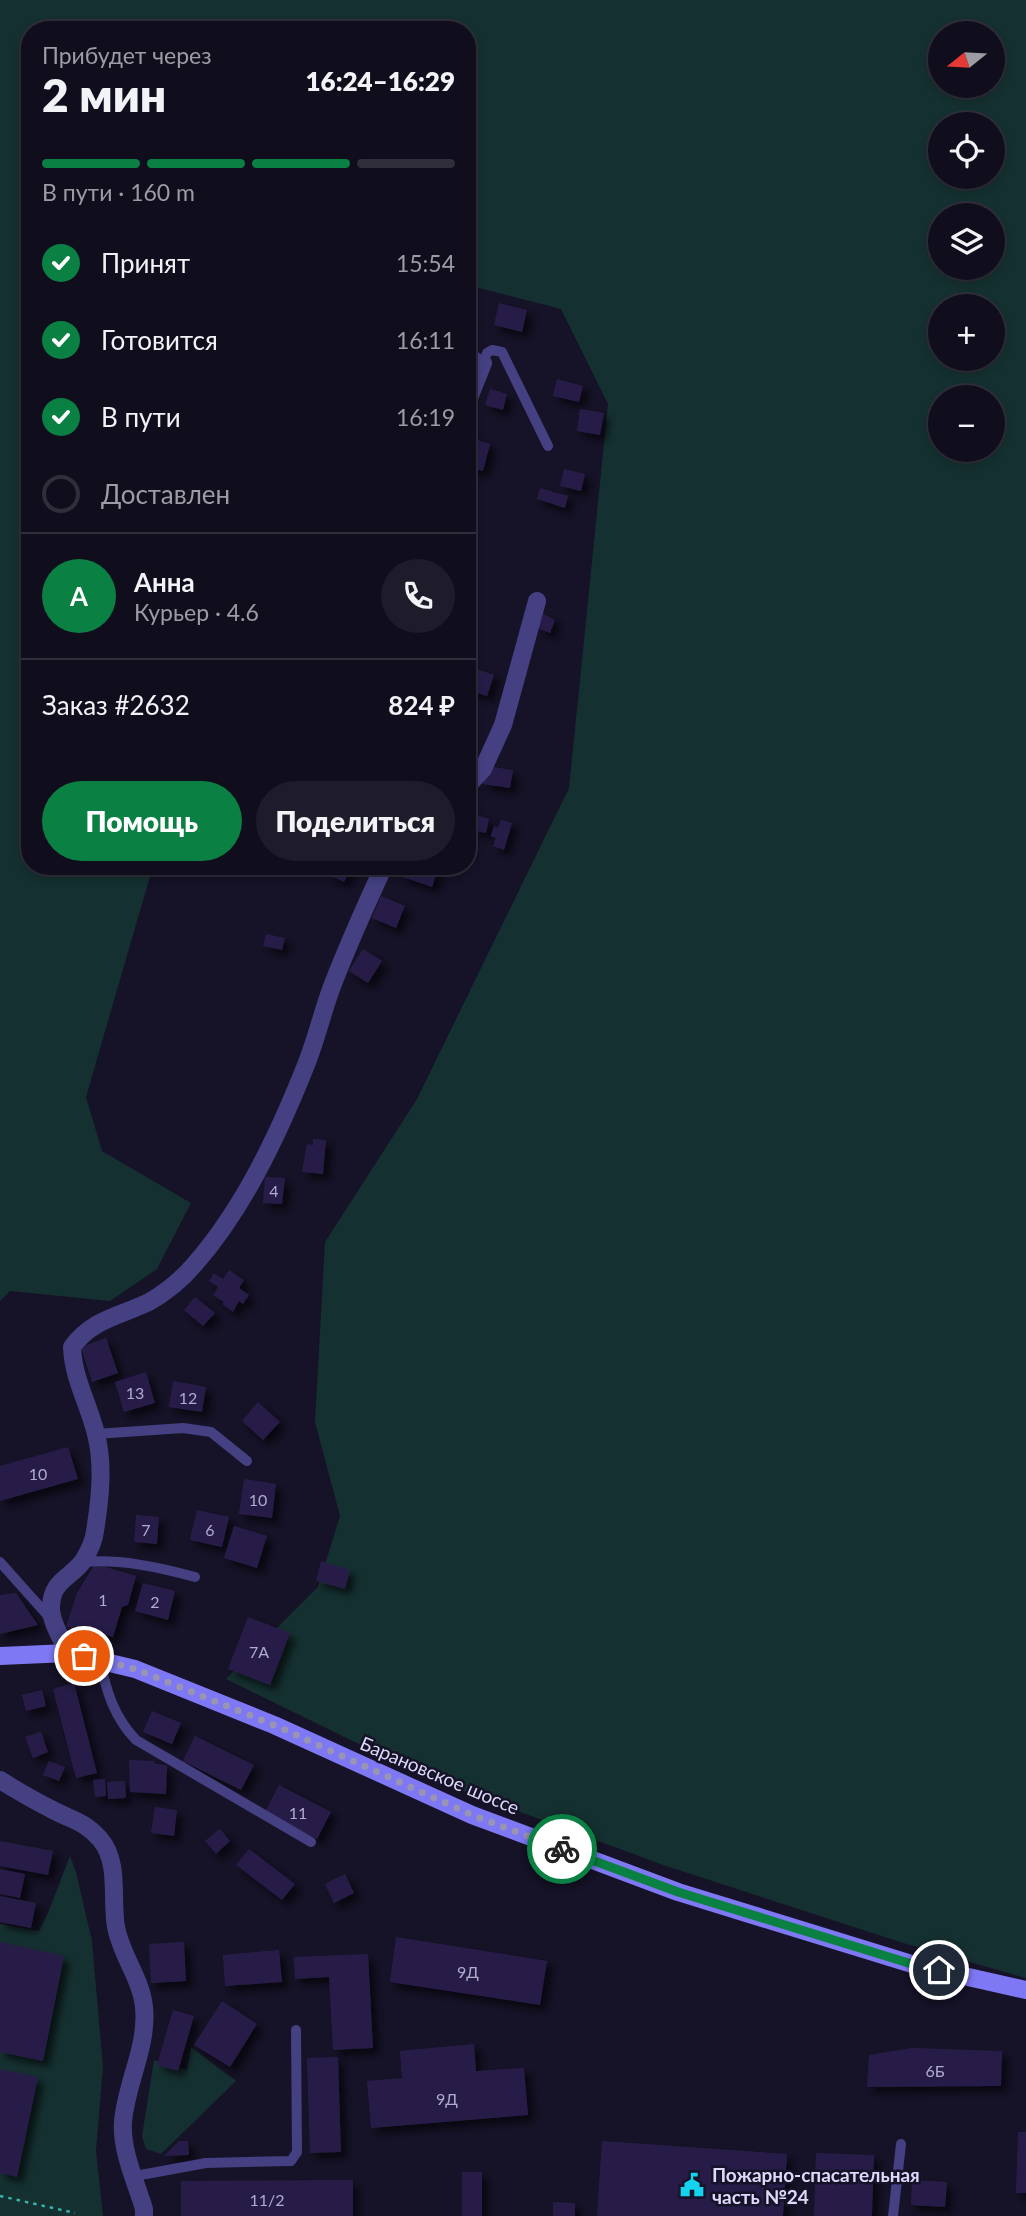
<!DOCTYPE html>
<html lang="ru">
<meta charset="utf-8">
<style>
:root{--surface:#100e1d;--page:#1e1c2a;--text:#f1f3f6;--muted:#9c9ca4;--line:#302e3b;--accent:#0b8043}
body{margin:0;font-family:Lato,sans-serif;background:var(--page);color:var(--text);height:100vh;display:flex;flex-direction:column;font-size:26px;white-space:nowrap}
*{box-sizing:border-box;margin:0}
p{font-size:23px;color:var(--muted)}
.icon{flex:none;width:38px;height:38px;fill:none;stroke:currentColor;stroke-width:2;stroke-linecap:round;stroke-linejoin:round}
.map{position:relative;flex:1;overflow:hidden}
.details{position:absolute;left:21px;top:21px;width:455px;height:854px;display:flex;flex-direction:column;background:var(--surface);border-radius:28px;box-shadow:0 4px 10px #0003,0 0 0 2px var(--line)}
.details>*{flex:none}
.needle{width:46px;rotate:252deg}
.buttons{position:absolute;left:928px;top:21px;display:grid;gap:14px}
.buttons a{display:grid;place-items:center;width:77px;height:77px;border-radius:50%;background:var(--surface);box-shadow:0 4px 10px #0003,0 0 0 2px var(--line);font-size:35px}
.pin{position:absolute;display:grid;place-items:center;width:60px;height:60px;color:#fff;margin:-30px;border:4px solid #fff;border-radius:50%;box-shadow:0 2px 7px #0007}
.courier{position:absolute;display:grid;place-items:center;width:70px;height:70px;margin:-35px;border:5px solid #0b8043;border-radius:50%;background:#fff;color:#222;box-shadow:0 2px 9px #0007}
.overview em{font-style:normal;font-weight:800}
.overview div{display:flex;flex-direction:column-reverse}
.overview{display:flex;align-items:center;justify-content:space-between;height:119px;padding:0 21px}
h1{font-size:46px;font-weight:800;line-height:52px}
.bar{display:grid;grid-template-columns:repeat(4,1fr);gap:10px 7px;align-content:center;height:84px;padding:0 21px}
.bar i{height:9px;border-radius:5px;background:var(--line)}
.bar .selected{background:var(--accent)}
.bar p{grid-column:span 4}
.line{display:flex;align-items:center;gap:18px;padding:0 21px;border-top:2px solid var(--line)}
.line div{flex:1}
.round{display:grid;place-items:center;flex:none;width:74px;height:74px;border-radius:37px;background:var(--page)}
ol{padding:0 21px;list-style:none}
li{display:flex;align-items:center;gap:21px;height:77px}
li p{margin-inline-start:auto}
li .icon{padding:7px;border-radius:50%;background:var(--accent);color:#fff;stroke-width:4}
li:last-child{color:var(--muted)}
li i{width:38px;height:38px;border:4px solid var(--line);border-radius:50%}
.primary-button{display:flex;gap:14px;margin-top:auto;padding:14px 21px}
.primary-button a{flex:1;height:80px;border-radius:42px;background:var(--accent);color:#fff;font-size:28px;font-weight:800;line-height:80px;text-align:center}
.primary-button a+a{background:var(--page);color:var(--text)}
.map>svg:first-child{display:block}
.green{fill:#153030;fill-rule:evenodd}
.building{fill:#281f46;filter:url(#shadow)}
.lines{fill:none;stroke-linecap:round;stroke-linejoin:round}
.path{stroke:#39b1ad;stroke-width:2.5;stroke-dasharray:3.5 5;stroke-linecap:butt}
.service{stroke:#444082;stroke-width:10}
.minor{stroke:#444082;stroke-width:18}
.secondary{stroke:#7e78f5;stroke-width:18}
.done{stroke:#9994b1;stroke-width:7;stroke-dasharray:0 12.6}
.route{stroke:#0b8043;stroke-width:9}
.labels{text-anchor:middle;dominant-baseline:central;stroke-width:5;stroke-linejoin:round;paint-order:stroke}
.number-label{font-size:16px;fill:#b1abce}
.street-label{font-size:19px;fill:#dfdafc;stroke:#161227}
.poi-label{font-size:19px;font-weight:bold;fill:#dfdafc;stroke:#161227;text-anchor:start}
</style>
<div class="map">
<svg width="1026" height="2216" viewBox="0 0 1026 2216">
<defs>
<filter id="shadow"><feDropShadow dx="6" dy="6" stdDeviation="3.5" flood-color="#0009"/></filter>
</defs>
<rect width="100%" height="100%" fill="#161227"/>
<path class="green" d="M0 0H1026V1978L900 1942 666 1866 426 1777 226 1679 318 1587 340 1516 315 1422 325 1242 417 1099 569 788 608 404 561 309 467 285V30H30V866H153L86 1097 102 1151 191 1203 157 1269 110 1301 10 1291 0 1301ZM940 33H992V86H940ZM940 124H992V177H940ZM940 215H992V268H940ZM940 306H992V359H940ZM940 397H992V450H940Z
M70 1856 76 1872 92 1941 103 2067 96 2151 103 2216H0V1924L39 1931 48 1913Z
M191 2047 236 2081 161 2154 146 2149 142 2136 154 2060 187 2070Z"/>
<path class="building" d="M499 303 527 310 522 332 494 325Z
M557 379 583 386 579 402 553 396Z
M490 389 507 394 503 410 485 405Z
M580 409 604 413 600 435 577 431Z
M467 437 490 444 483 471 467 467Z
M564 469 585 474 581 491 560 486Z
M540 488 568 496 565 508 537 499Z
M543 614 555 620 550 633 537 628Z
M471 667 494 675 487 696 467 690V678Z
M485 766 513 770 510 788 483 784Z
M476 815 489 819 486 833 472 830Z
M501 820 512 823 504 850 493 846 496 838 491 836 494 826 498 828Z
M331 866H352L344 882 327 874Z
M403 866H439L432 887 400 876Z
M381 896 405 906 396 928 372 918Z
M266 934 285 938 282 950 263 946Z
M363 949 382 961 368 983 349 971Z
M313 1139 326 1140 323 1174 302 1172 307 1144 313 1145Z
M265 1177 285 1178 282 1204 263 1203Z
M229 1270 244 1280 239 1288 249 1295 243 1304 239 1301 233 1312 222 1304 224 1302 213 1295 218 1287 209 1281 214 1273 223 1279Z
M195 1297 215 1313 203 1326 184 1310Z
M106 1338 118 1373 92 1382 81 1347Z
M146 1372 155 1403 124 1412 115 1382Z
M173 1381 206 1387 202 1412 169 1407Z
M258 1402 280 1422 263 1440 242 1421Z
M68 1447 78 1479 0 1501V1466Z
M244 1479 276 1484 272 1518 239 1514Z
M197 1510 229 1517 222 1547 190 1540Z
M136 1515 159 1517 157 1544 134 1542Z
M234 1526 267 1536 257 1568 224 1558Z
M321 1561 350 1570 345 1589 316 1581Z
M95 1564 136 1576 128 1605 122 1607 113 1637 74 1627 72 1628 66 1627 77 1593Z
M143 1583 175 1591 168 1620 135 1611Z
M16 1593 38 1625 0 1634V1595Z
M248 1617 290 1633 270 1685 228 1669Z
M74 1683 97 1773 76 1778 53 1689Z
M42 1690 46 1706 26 1711 22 1695Z
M152 1711 181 1723 172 1744 143 1732Z
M41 1732 48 1752 33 1758 25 1737Z
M195 1736 254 1765 241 1790 183 1761Z
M129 1760 154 1761 155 1764 167 1765 166 1794 130 1792Z
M49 1761 65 1767 59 1781 43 1775Z
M105 1779 106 1796 95 1797 93 1780Z
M125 1781 126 1798 108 1799 107 1782Z
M279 1785 331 1812 317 1839 265 1812Z
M155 1807 177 1810 174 1836 151 1833Z
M220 1829 230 1841 216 1854 205 1841Z
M0 1841 53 1851 48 1875 0 1866Z
M249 1849 295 1884 282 1900 236 1865Z
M0 1869 25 1874 20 1898 0 1894Z
M345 1874 354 1893 334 1903 325 1884Z
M0 1896 36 1903 31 1928 0 1922Z
M396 1937 547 1961 540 2005 390 1982Z
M0 1942 64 1956 43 2061 0 2052Z
M184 1942 186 1981 151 1983 149 1944Z
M279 1950 282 1982 225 1986 223 1955Z
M368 1954 373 2048 333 2050 329 1977 295 1979 294 1957Z
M222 2001 257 2024 230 2067 194 2045Z
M173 2010 194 2016 178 2071 157 2065Z
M474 2044 476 2071 524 2068 528 2115 371 2128 367 2081 402 2078 400 2051Z
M912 2048 1002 2051 1001 2086 867 2087 869 2055Z
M338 2057 341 2152 310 2153 307 2058Z
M0 2069 38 2077 17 2177 0 2173Z
M1018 2132H1026V2193H1016Z
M179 2141H188L189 2155 164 2156Z
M602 2141 787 2154 783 2216H597Z
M816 2153 874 2155 872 2216H814Z
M462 2172H482V2216H462Z
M353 2180V2216H181V2181Z
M912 2180 947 2182 945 2207 911 2205Z
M553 2202 575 2203V2216H553Z"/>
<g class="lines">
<path class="path" d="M0 2196 75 2213"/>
<path class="service" d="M467 349 483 363 487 353 492 350 502 352 548 446
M96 1434 183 1428 211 1432 247 1461
M0 1562 50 1618
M83 1562C121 1559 158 1567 195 1577
M100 1660C106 1691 114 1717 136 1740L311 1842
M135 2176 206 2163 291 2161 297 2152 296 2030
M893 2216 901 2144"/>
<path class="minor" d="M467 403 483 363
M467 786 483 769 503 725 537 601
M68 1653C62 1639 51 1623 51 1608 51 1580 71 1578 83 1561 88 1553 94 1540 95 1531 100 1500 104 1465 96 1434 89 1405 73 1378 72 1347 92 1319 120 1316 149 1302 165 1293 182 1279 194 1265 244 1208 278 1135 306 1065 316 1040 322 1014 331 989 347 947 365 907 384 866
M0 1780C16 1790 33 1800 51 1809 71 1820 83 1820 100 1839 120 1862 111 1899 116 1927 121 1955 141 1978 144 2007 148 2047 126 2083 123 2122 121 2151 136 2182 144 2209V2216"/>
<path class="secondary" d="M0 1656 68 1653 135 1669 274 1725 472 1815 678 1892 915 1965 1026 1990"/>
</g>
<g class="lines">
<path class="done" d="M84 1656 135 1669 274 1725 472 1815 562 1849"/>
<path class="route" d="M562 1849 678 1892 915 1965 939 1970"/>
</g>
<defs>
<g id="civic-bare" transform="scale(1.89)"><path d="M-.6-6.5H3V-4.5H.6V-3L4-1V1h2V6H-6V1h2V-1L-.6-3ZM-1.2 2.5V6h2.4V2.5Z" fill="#14d3ee" stroke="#161227" stroke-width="2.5" paint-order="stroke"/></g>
</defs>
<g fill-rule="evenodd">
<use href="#civic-bare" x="692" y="2185"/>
</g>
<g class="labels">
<g class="number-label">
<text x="274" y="1190">4</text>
<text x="135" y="1392">13</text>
<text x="188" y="1397">12</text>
<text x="38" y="1473">10</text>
<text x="258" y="1499">10</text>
<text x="146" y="1529">7</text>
<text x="210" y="1529">6</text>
<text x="103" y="1599">1</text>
<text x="155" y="1601">2</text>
<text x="259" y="1651">7А</text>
<text x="298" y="1812">11</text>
<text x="468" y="1971">9Д</text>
<text x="935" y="2070">6Б</text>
<text x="447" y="2098">9Д</text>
<text x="267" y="2199">11/2</text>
</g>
<g class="street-label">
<text transform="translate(440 1775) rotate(23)">Барановское шоссе</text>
</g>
<g class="poi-label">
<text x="712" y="2174">Пожарно-спасательная<tspan x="712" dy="22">часть №24</tspan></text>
</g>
</g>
</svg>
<div class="buttons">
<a><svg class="needle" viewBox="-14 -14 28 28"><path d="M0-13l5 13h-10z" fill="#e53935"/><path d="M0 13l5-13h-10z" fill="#9c9ca4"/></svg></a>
<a><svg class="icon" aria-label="locate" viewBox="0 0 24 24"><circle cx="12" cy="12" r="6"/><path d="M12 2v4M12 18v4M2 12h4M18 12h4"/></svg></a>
<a><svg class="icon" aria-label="layers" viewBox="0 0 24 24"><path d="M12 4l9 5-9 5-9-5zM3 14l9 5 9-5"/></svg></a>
<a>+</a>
<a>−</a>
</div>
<div class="pin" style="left:84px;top:1656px;background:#ea580c"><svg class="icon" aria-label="bag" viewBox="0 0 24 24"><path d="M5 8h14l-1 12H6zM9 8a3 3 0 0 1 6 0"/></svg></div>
<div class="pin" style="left:939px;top:1970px;background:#1f2937"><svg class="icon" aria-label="home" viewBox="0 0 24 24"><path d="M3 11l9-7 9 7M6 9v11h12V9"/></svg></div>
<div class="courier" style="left:562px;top:1849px"><svg class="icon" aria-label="bike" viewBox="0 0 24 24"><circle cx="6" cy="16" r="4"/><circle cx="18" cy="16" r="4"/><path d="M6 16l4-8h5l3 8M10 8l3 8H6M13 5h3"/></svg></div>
<section class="details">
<div class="overview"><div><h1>2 мин</h1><p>Прибудет через</p></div><em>16:24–16:29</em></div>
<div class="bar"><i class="selected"></i><i class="selected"></i><i class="selected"></i><i></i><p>В пути · 160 m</p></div>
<ol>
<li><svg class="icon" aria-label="check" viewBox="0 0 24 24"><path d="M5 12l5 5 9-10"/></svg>Принят<p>15:54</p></li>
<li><svg class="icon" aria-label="check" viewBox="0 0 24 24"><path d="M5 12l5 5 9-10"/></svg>Готовится<p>16:11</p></li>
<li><svg class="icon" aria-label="check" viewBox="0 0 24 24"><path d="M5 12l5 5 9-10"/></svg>В пути<p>16:19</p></li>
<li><i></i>Доставлен</li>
</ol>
<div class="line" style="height:126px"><b class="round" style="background:var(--accent);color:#fff">А</b><div><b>Анна</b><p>Курьер · 4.6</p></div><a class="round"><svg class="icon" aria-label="phone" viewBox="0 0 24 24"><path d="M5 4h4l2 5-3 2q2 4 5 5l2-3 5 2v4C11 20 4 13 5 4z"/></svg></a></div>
<div class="line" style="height:91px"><div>Заказ #2632</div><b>824 ₽</b></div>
<div class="primary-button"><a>Помощь</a><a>Поделиться</a></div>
</section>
</div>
